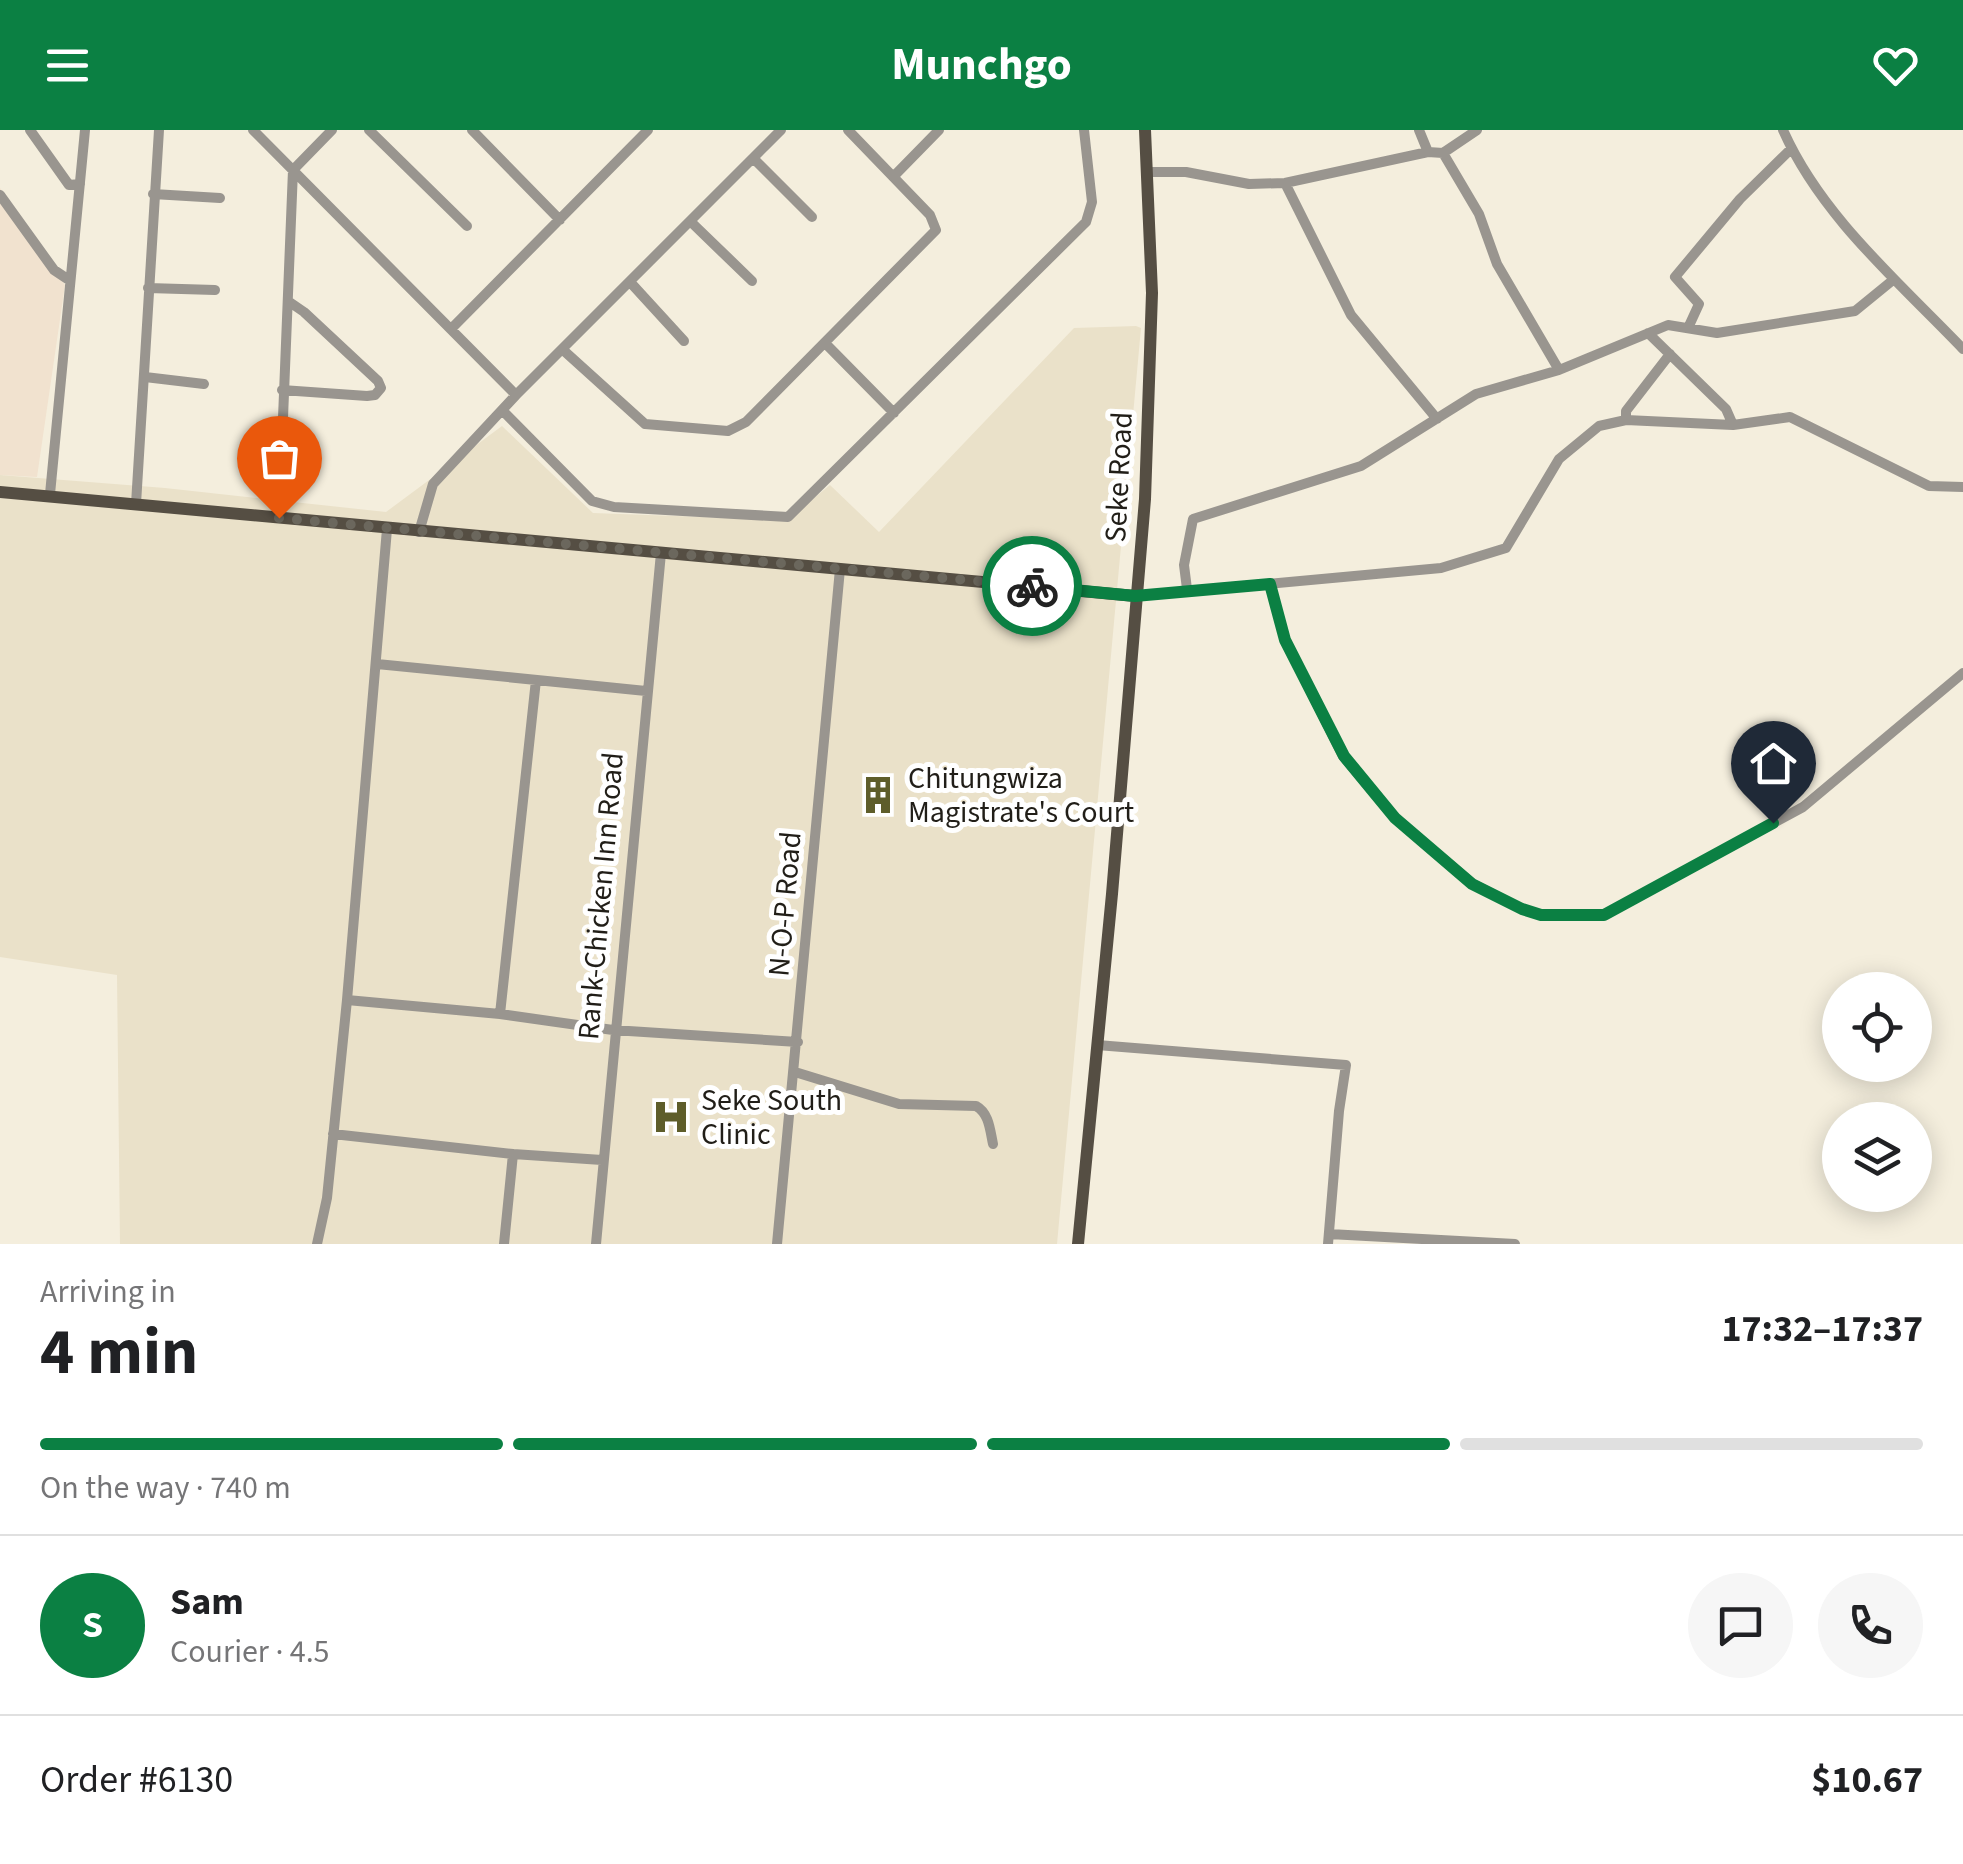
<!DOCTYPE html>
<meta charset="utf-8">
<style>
:root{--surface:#fff;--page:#f6f6f6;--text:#202124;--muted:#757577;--line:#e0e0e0;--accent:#0b8043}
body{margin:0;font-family:"Source Sans 3",sans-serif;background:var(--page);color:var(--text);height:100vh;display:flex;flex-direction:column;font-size:38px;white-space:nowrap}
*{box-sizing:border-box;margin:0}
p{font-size:32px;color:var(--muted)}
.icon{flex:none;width:55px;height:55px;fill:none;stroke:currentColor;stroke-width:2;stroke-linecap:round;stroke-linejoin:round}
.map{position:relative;height:1114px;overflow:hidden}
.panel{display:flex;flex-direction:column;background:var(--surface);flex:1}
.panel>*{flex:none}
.tools{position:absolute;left:1822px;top:842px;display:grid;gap:20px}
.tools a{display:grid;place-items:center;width:110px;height:110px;border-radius:50%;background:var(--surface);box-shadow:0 5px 25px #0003;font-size:50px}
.pin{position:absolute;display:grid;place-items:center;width:85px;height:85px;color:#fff;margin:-102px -42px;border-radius:50% 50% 50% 0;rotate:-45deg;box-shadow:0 0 10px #0007}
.pin .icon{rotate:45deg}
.courier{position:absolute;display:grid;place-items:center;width:100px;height:100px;margin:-50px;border:8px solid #0b8043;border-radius:50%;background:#fff;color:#222;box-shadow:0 2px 12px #0007}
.head em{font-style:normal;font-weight:700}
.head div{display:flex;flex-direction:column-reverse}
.head{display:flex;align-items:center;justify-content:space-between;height:170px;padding:0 40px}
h1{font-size:65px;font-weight:700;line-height:75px}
.bar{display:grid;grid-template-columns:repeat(4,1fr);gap:15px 10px;align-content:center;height:120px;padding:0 40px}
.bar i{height:12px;border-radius:8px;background:var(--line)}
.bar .active{background:var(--accent)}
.bar p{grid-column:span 4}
.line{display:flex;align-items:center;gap:25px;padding:0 40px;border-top:2px solid var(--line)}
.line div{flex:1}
.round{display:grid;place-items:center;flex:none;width:105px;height:105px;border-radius:52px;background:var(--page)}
header{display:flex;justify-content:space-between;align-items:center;height:130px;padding:0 40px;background:var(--accent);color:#fff;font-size:45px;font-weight:700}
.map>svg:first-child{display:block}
.built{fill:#eae1c9}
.education{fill:#f1e2cf}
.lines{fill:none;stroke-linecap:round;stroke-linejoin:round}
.minor{stroke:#99958f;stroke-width:10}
.major{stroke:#554e43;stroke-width:12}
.done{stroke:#6b675d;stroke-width:10;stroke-dasharray:0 18}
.route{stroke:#0b8043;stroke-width:12}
.labels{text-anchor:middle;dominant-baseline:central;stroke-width:10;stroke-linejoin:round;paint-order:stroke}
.street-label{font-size:30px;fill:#211e18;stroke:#fff}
.poi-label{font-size:30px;fill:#211e18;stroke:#fff;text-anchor:start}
</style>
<header><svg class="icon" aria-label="menu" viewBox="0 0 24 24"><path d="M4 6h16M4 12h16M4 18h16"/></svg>Munchgo<svg class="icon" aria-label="heart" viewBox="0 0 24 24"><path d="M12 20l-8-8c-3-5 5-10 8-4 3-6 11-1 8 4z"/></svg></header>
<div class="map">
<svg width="1963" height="1114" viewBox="0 0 1963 1114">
<rect width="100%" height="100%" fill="#f4eedd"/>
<path class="built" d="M1136 196 1141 198 1057 1114H120L117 845 0 827V345L165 358 386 382 502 296 593 383 787 390 830 355 879 402 1074 198Z"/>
<path class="education" d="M0 58 65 155 37 347 0 345Z"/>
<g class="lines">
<path class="minor" d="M30 0 69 55 80 54
M253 0 516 265
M369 0 467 96
M472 0 560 90
M1419 0 1428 22
M1783 0C1821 86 1899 152 1963 219
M1443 23 1479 84 1497 134 1559 240
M753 28 812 87
M1148 42H1186L1249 54 1285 53 1428 22 1443 23 1477 0
M894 46 939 0
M1285 53 1351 185 1437 289
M153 64 220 68
M0 65 54 140 69 150
M691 92 752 151
M630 152 684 211
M148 158 215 160
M452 198 648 0
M1688 198 1699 174 1675 147 1740 69 1791 19
M1648 203 1726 279 1733 295
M825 213 894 283
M562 219 645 294 728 301 746 292 936 100 930 85 848 0
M145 247 204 254
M282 260 367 266 375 265 381 258 378 251 304 182 288 171
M502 280 592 371 614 377 788 387 1086 92 1092 72 1084 0
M1626 290V281L1670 224
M50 364 85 0
M136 374 159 0
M279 387 293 40 332 0
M387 399 347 870 500 884 613 900 798 912
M419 402 433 354 516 265 781 0
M1270 454 1285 510 1343 626 1395 688 1473 754 1522 779 1541 785H1604L1803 677 1963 543
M1187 459 1184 435 1193 389 1361 336 1476 264 1559 240 1668 195 1717 203 1855 181 1893 150
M1135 466 1441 438 1506 418 1559 329 1599 296 1626 290 1733 295 1790 287 1929 356 1963 357
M377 534 646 561
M500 884 536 550
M1097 915 1346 935 1339 981 1328 1114
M795 942 899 974 976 976C989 983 990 1000 993 1014
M333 1004 513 1024 504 1114
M513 1024 602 1030
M1329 1104 1515 1114
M317 1114 327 1068 347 870
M596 1114 661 423
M777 1114 840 439"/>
<path class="major" d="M0 362 1135 466
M1078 1114 1112 764 1145 369 1152 163 1145 0"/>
</g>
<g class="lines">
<path class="done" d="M279 388 1032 456"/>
<path class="route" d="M1032 456 1135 466 1270 454 1285 510 1344 626 1395 688 1472 754 1522 779 1541 785H1604L1773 693"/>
</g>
<defs>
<g id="building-bare" transform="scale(3)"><path d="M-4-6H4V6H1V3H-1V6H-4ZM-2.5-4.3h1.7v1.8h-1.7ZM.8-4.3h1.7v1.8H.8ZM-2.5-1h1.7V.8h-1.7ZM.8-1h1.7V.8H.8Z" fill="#5e5d2a" stroke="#fff" stroke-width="2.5" paint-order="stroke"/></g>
<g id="hospital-bare" transform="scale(3)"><path d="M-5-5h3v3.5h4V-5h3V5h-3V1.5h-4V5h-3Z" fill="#5e5d2a" stroke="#fff" stroke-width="2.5" paint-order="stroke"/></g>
</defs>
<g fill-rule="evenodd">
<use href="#building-bare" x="878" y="665"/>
<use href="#hospital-bare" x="671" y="987"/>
</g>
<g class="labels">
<g class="street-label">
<text transform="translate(1119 347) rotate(-87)">Seke Road</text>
<text transform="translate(601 766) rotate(-85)">Rank-Chicken Inn Road</text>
<text transform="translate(785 774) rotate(-85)">N-O-P Road</text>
</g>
<g class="poi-label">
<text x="908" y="648">Chitungwiza<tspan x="908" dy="34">Magistrate's Court</tspan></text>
<text x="701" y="970">Seke South<tspan x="701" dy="34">Clinic</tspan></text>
</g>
</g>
</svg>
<div class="tools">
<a><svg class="icon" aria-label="locate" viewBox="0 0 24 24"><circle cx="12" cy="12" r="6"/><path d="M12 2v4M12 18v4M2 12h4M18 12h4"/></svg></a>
<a><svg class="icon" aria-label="layers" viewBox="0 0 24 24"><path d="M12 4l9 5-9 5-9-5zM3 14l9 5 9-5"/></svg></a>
</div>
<div class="pin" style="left:279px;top:388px;background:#ea580c"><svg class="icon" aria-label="bag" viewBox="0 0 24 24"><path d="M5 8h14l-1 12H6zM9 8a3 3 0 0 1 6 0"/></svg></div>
<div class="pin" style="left:1773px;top:693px;background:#1f2937"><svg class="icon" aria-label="home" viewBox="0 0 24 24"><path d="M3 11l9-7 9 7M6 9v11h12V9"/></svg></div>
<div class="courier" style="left:1032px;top:456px"><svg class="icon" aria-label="bike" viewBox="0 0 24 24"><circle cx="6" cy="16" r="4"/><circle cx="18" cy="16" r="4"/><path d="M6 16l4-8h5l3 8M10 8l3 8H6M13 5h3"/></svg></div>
</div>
<section class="panel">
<div class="head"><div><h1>4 min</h1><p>Arriving in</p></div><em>17:32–17:37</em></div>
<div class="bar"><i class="active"></i><i class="active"></i><i class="active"></i><i></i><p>On the way · 740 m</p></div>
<div class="line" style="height:180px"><b class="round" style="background:var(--accent);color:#fff">S</b><div><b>Sam</b><p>Courier · 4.5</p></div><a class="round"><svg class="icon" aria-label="chat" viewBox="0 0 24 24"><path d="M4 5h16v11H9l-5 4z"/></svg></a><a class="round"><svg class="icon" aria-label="phone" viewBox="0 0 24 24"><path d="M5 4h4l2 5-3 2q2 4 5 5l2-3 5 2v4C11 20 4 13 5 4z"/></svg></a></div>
<div class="line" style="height:130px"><div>Order #6130</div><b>$10.67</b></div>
</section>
